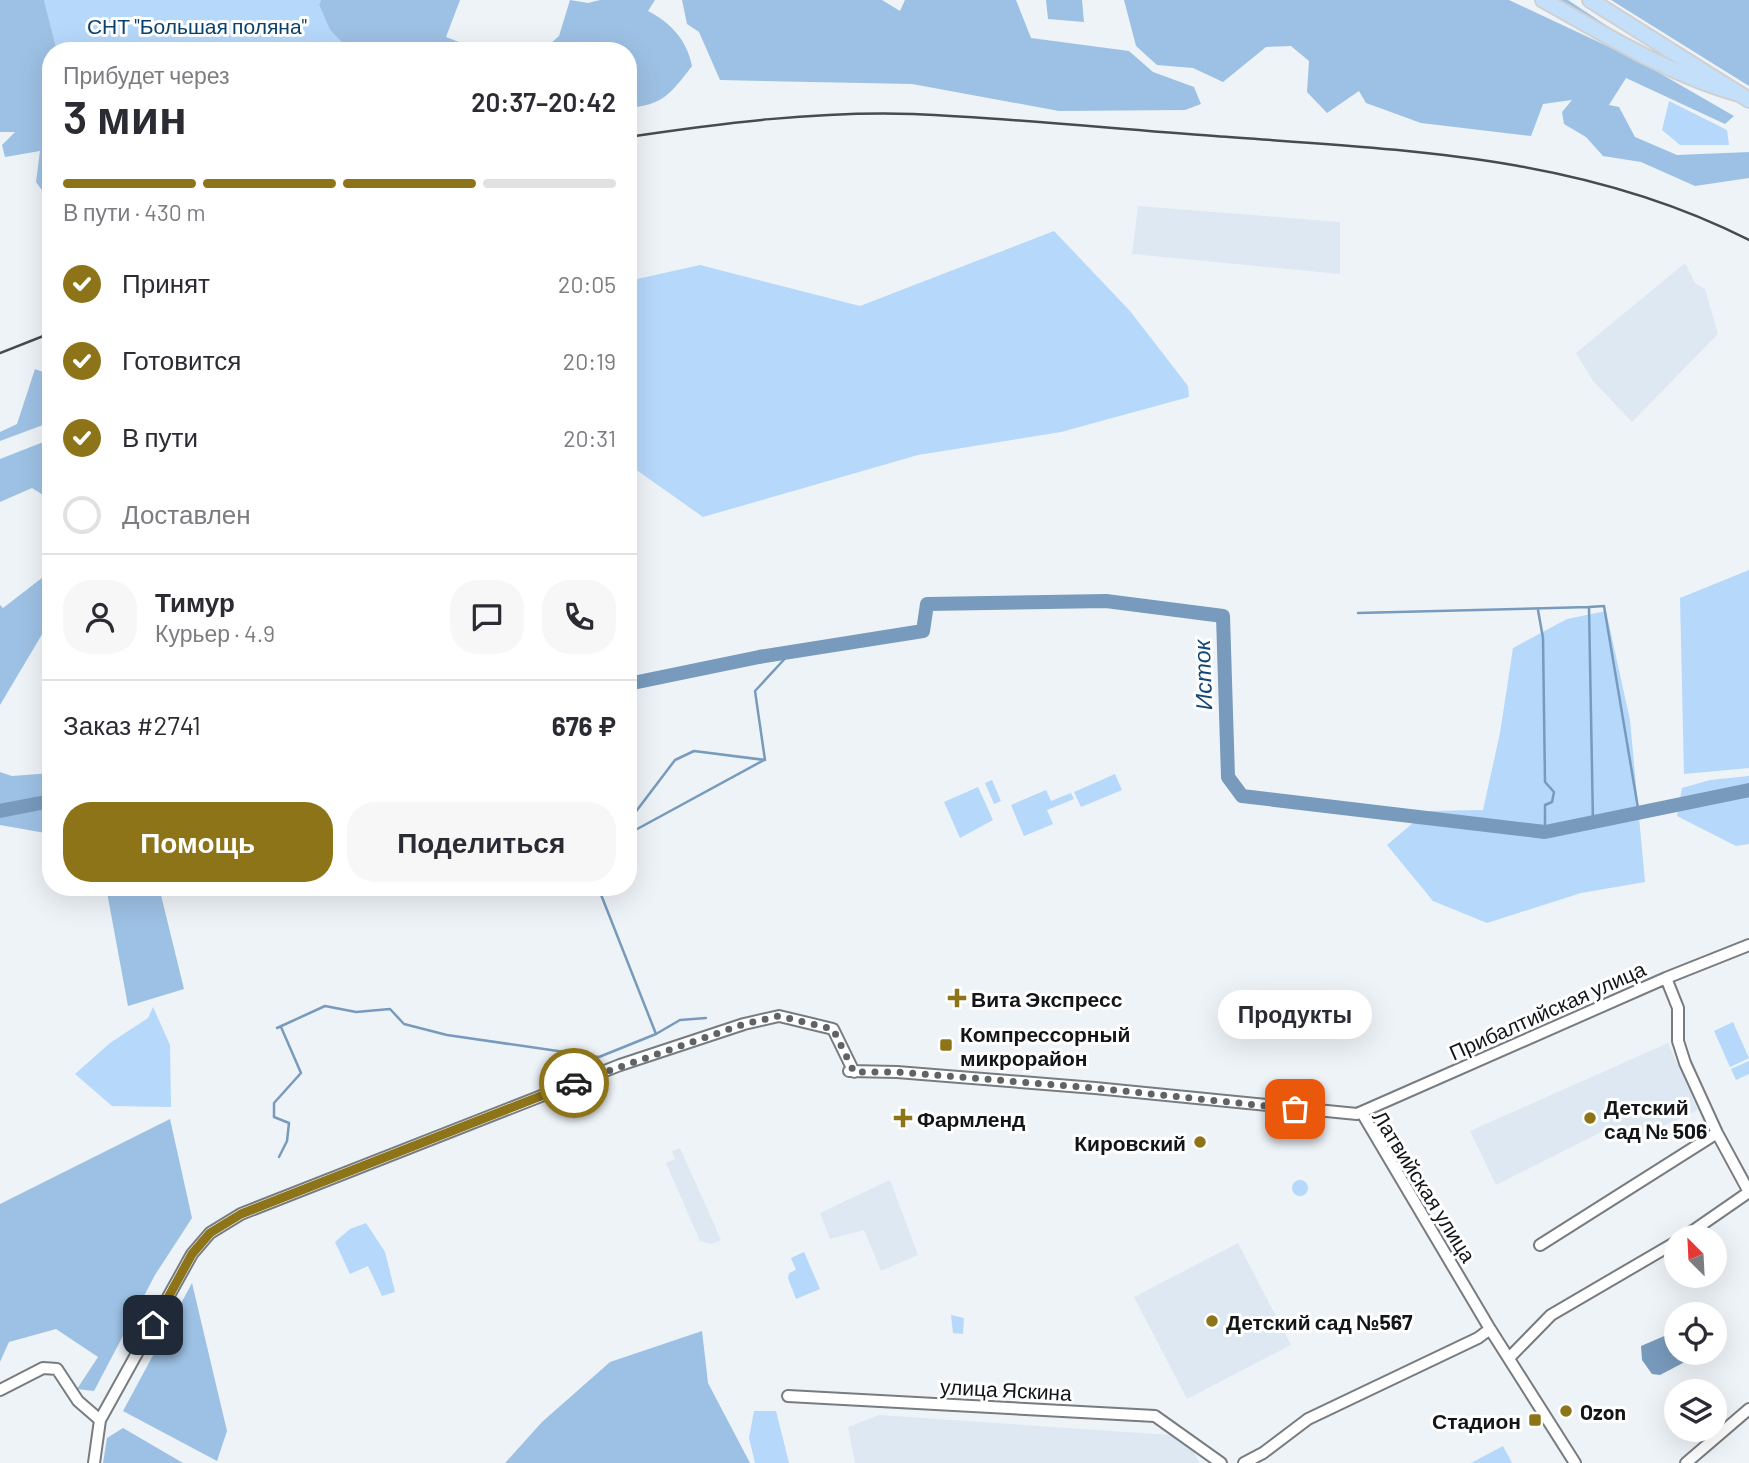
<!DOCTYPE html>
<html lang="ru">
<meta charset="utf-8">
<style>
:root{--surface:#fff;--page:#f7f7f7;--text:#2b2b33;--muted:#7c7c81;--line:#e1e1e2;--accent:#8e7418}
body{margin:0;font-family:Barlow,sans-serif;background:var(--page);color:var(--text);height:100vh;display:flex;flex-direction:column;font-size:26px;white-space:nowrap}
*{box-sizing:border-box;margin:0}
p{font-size:23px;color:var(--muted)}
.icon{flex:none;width:38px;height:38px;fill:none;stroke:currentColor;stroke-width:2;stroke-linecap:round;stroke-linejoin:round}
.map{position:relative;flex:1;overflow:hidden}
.drawer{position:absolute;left:42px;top:42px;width:595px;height:854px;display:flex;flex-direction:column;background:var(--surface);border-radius:28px;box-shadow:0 7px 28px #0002}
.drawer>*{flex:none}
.needle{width:46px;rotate:336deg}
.tools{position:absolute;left:1664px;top:1225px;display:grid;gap:14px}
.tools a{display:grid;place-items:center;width:63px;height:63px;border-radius:50%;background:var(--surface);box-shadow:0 7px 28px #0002;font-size:35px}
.pin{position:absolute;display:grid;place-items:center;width:60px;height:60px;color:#fff;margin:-30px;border-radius:14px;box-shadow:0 4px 10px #0006}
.courier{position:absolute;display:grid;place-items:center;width:70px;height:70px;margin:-35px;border:5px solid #8e7418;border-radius:50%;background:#fff;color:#222;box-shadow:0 2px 9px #0007}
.bubble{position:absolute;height:49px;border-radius:24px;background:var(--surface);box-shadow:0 7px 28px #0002;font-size:23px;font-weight:600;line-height:49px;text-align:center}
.head em{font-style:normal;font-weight:600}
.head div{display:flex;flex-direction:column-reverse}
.head{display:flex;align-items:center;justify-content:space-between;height:119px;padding:0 21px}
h1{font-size:46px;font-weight:600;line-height:52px}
.bar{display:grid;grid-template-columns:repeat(4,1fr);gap:10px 7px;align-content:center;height:84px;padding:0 21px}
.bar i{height:9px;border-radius:5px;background:var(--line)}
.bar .active{background:var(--accent)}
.bar p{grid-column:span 4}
.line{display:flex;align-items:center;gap:18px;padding:0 21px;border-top:2px solid var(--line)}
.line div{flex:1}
.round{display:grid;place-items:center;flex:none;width:74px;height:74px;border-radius:28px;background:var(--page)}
ol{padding:0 21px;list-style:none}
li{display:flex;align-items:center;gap:21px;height:77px}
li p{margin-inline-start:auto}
li .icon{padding:7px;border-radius:50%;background:var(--accent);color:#fff;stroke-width:4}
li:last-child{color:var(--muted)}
li i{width:38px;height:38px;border:4px solid var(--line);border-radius:50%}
.primary-button{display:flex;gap:14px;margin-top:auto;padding:14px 21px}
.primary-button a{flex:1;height:80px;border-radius:28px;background:var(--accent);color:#fff;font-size:28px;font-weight:600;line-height:80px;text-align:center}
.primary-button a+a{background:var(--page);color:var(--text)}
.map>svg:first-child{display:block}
.built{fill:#dde8f3}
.green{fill:#b6d8fa}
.forest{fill:#9dc1e4}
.water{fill:#789abc}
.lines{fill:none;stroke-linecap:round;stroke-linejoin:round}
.stream{stroke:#789abc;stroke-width:2.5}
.river{stroke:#789abc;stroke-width:14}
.minor-casing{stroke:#777c80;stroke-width:14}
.major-casing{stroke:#d0d0d1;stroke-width:18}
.minor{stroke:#fff;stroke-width:10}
.major{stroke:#c4dff9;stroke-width:14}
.rail{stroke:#484b4d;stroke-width:2.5}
.done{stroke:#606366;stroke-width:7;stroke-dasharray:0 12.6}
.route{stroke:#8e7418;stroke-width:9}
.poi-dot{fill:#8e7418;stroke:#fff;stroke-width:2.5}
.labels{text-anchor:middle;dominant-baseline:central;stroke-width:6;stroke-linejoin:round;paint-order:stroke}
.park-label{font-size:21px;fill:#0a426e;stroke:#fff}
.poi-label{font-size:21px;font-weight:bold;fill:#131517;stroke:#fff;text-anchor:start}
.street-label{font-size:21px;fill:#131517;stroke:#fff}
.water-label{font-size:23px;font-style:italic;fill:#104774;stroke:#fff}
</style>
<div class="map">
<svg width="1749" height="1463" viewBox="0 0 1749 1463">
<rect width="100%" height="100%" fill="#eef3f8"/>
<path class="built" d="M1138 206 1340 222V274L1132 254Z
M1685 263 1695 283 1705 289 1718 334 1632 422 1593 381 1576 353Z
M1668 1043 1698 1110 1629 1142 1613 1126 1496 1185 1470 1131Z
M680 1148 721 1240 712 1244 700 1241 666 1163 675 1159 672 1151Z
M890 1180 918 1255 881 1271 864 1230 830 1239 820 1213Z
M1238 1243 1291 1345 1187 1399 1134 1297Z
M879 1415 1185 1436 1200 1463H855L848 1427Z"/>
<path class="green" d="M44 0H321L319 5 330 30 350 51H57Z
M1669 101 1727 130 1729 145H1680L1662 130Z
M1054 231 1130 311 1188 386 1189 397 1061 432 918 455 703 517 628 464V281L700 265 860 306Z
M1749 570V768L1684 774 1680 598Z
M1606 611 1630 720 1645 882 1581 893 1487 923 1433 901 1387 845 1427 811 1483 810 1500 733 1513 648 1567 619Z
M1115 774 1122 790 1081 807 1074 792Z
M1749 776V844L1736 846 1677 816 1682 788 1710 780Z
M992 780 1001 801 994 804 985 783Z
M978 787 993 820 960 838 944 802Z
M1046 790 1051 801 1071 793 1074 799 1047 810 1053 824 1024 836 1011 805Z
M153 1007 170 1045 171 1107 112 1106 75 1074 110 1043 148 1018Z
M1733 1022 1749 1058 1730 1067 1714 1031Z
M1749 1061V1074L1736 1080 1731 1069Z
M1292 1188a8 8 0 1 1 16 0a8 8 0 1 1-16 0Z
M366 1223 385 1252 395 1292 382 1296 368 1266 350 1274 335 1242 350 1229Z
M804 1252 820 1289 796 1299 788 1278 789 1273 796 1270 791 1258Z
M951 1315 964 1318 963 1334 953 1333Z
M754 1411H776L789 1463H755L749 1438Z
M1503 1446 1512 1463H1471Z"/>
<path class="forest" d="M0 0H44L57 51H51V203L36 182 40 151 5 157 2 145 15 132H0Z
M321 0H460L446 37 459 42 458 51H350L330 30 319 5Z
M570 0 588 3 600 0H655L648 11C671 23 687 40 692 66 671 93 664 105 628 108V51H542L559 36Z
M682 0H882L900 11 905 0H1016L1031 38 1129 51 1153 72 1194 87 1201 104 1185 110 1059 111 912 84 720 80 699 32 687 24Z
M1046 0H1082L1084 22 1048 19Z
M1124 0H1509L1637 60 1734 116 1725 124 1626 78 1609 105 1619 107 1635 137 1677 155 1749 152V178L1695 186 1641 162 1603 156 1586 137 1564 124 1562 112 1572 100 1543 104 1531 136 1421 123 1366 103 1359 91 1327 113 1307 92 1309 61 1291 46 1266 47 1223 82 1193 68 1157 65 1136 46Z
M1554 0H1568L1630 41Z
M1612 0H1749V86L1611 0Z
M35 369 51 375V422L0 441V432L17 424Z
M51 439V500L32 488 0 502V459Z
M51 571V644L44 631 0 705V605L3 608Z
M0 772 12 776 51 773V834L0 825Z
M106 887H159L184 989 128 1006Z
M170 1119 192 1218 155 1275 94 1391 77 1389 98 1357 56 1329 9 1342 0 1362V1204Z
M192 1283 227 1431 217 1461 123 1411Z
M702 1331 708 1383 750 1463H505L542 1422 610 1362Z
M123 1428 183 1463H103L107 1438Z"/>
<path class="water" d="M1676 1331V1353L1700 1354 1660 1375 1652 1374 1642 1360 1641 1346Z"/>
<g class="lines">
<path class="stream" d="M1589 607 1604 606 1639 814
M1538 610 1543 638 1545 782 1554 792 1552 802 1545 805V832
M1358 613 1589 607 1593 823
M628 822 675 760 694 751 765 760 755 691 791 652
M628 834 764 760
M598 887 656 1034
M277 1028 325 1006 356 1012 390 1009 404 1024 447 1035 599 1057 656 1034 680 1020 706 1018
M279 1157 287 1141 289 1123 274 1117V1103L301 1073 281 1027"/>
<path class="river" d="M628 684 759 657 923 631 927 604 1106 601 1223 616 1228 777 1242 796 1545 832 1749 790
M0 811 51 801"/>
<g class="minor-casing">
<path id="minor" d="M1666 978 1678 1008V1041L1685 1063 1717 1133 1749 1192
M849 1071 897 1072 1095 1088 1357 1114 1666 978 1749 945
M1362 1113 1490 1329 1575 1463
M1684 1237 1749 1192
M1540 1245 1717 1133
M1509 1358 1551 1315 1676 1242
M0 1390 43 1368 57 1369 78 1401 100 1420
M788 1396 1155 1416 1221 1463
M94 1463 100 1420 192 1254 210 1233 241 1214 620 1065 744 1024 779 1016 833 1029 854 1072
M1244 1463 1263 1453 1308 1419 1478 1338 1490 1329
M1686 1463 1749 1409"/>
</g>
<g class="major-casing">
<path id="major" d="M1543 0C1606 35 1670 75 1739 94
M1590 0 1749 100"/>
</g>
<use href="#minor" class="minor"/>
<use href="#major" class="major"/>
<path class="rail" d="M628 137C722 123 817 111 913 114 1013 118 1114 129 1215 136 1400 150 1580 154 1749 240
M0 353 51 333"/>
</g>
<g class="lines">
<path class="done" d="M574 1083 744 1024 779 1016 833 1029 854 1072H897L1095 1088 1295 1109"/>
<path class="route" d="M153 1325 192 1254 210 1233 241 1214 574 1083"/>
</g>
<g class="poi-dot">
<path d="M953.5 987.5h7v7h7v7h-7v7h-7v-7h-7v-7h7z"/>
<rect x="939" y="1038" width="14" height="14" rx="3.5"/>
<path d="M899.5 1107.5h7v7h7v7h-7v7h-7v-7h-7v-7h7z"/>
<circle cx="1590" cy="1118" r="7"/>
<circle cx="1200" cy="1142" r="7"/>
<circle cx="1212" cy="1321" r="7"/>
<circle cx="1566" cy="1411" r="7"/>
<rect x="1528" y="1413" width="14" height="14" rx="3.5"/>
</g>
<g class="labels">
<g class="park-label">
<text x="197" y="25">СНТ "Большая поляна"</text>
</g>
<g class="poi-label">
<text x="971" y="998">Вита Экспресс</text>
<text x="960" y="1033">Компрессорный<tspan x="960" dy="24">микрорайон</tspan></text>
<text x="1604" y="1106">Детский<tspan x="1604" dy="24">сад № 506</tspan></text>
<text x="917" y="1118">Фармленд</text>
<text x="1186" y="1142" text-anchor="end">Кировский</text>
<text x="1226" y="1321">Детский сад №567</text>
<text x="1580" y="1411">Ozon</text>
<text x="1521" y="1420" text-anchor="end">Стадион</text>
</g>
<g class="street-label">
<text transform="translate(1547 1010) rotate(-24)">Прибалтийская улица</text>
<text transform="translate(1425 1186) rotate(58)">Латвийская улица</text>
<text transform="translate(1006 1389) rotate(3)">улица Яскина</text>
</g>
<g class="water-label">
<text transform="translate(1202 675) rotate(-92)">Исток</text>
</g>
</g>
</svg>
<div class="tools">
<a><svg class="needle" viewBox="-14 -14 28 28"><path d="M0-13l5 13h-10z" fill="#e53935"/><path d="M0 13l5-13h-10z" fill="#7c7c81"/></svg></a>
<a><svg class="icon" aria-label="locate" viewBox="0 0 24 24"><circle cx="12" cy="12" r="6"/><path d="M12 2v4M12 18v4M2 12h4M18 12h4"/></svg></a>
<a><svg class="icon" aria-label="layers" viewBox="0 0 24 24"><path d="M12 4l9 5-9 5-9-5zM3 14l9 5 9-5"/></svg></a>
</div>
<div class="pin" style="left:1295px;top:1109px;background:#ea580c"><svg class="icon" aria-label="bag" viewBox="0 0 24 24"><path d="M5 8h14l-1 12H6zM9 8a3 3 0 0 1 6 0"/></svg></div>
<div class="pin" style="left:153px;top:1325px;background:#1f2937"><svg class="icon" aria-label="home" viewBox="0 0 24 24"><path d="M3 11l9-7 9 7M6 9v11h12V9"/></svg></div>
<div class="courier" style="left:574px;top:1083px"><svg class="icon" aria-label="car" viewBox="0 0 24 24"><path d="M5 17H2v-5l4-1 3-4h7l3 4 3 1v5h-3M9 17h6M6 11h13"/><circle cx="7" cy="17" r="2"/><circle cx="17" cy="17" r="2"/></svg></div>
<div class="bubble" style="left:1218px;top:990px;width:154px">Продукты</div>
<section class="drawer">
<div class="head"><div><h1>3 мин</h1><p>Прибудет через</p></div><em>20:37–20:42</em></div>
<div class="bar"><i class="active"></i><i class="active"></i><i class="active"></i><i></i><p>В пути · 430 m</p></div>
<ol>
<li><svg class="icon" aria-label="check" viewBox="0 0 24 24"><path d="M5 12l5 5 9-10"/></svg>Принят<p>20:05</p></li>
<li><svg class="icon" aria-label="check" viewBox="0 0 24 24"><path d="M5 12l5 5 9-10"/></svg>Готовится<p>20:19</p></li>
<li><svg class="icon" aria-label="check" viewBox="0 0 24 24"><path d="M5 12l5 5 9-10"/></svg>В пути<p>20:31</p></li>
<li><i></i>Доставлен</li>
</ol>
<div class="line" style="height:126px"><a class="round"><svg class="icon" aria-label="person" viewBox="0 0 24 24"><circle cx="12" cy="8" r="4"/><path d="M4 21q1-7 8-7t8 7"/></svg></a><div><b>Тимур</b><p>Курьер · 4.9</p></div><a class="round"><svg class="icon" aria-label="chat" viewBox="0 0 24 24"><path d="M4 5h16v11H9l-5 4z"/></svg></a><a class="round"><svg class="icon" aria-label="phone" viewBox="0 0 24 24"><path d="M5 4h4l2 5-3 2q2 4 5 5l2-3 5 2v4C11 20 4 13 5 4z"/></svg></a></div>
<div class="line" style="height:91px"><div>Заказ #2741</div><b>676 ₽</b></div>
<div class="primary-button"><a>Помощь</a><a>Поделиться</a></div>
</section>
</div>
